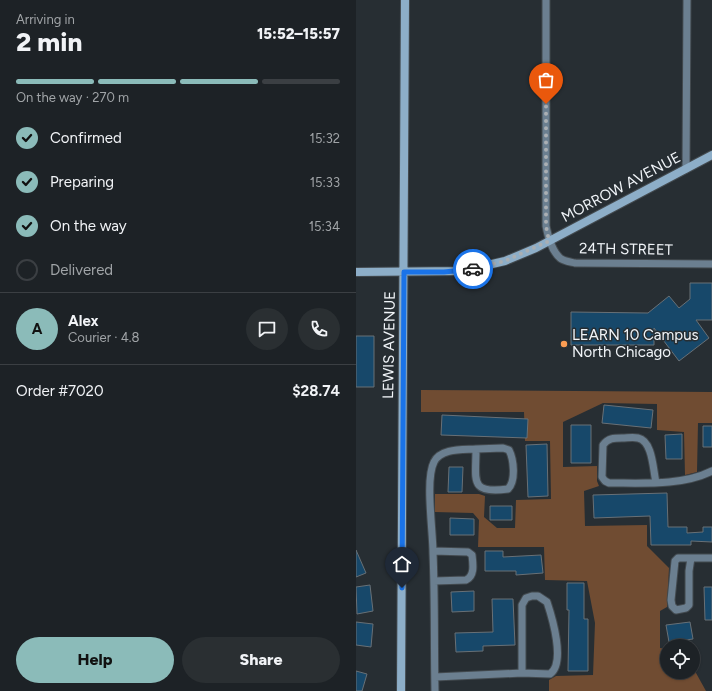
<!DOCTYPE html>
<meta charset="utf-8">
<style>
:root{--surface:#1d2226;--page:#2a2f32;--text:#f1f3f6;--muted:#a0a4a7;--line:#3b3f43;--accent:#8bbbb9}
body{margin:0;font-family:Figtree,sans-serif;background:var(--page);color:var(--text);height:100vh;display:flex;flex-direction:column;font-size:15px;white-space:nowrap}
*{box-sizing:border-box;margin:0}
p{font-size:13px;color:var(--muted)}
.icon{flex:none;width:22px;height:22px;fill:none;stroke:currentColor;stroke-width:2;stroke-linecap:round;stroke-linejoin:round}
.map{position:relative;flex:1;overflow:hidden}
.sheet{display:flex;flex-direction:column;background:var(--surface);width:356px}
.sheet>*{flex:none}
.controls{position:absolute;left:304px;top:639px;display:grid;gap:8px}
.controls a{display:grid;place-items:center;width:40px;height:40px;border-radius:50%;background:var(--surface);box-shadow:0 1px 3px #0004,0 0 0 1px var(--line);font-size:20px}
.pin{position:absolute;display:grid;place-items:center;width:34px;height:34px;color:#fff;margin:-41px -17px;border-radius:50% 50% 50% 0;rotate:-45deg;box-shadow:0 0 4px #0007}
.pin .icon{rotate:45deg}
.courier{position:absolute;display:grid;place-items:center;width:40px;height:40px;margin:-20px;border:3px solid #1a73e8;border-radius:50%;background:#fff;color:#222;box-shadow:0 1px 5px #0007}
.head em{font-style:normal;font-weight:800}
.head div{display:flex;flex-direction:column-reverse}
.head{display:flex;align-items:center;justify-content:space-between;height:68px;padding:0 16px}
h1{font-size:26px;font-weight:800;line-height:30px}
.bar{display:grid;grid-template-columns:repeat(4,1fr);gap:6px 4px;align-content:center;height:48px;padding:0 16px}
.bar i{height:5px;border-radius:3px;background:var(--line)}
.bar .selected{background:var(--accent)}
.bar p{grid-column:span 4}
.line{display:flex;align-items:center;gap:10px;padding:0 16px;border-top:1px solid var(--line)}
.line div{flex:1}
.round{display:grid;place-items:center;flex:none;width:42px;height:42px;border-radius:21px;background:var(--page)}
ol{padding:0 16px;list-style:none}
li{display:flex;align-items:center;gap:12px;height:44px}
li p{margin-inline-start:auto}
li .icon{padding:4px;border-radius:50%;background:var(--accent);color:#111;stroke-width:4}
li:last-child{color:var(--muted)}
li i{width:22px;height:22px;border:2px solid var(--line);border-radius:50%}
.action{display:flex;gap:8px;margin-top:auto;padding:8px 16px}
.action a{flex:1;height:46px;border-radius:24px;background:var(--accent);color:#111;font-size:16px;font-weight:800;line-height:46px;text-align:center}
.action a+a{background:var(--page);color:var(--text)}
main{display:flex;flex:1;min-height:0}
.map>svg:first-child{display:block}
.green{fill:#704c32}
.building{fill:#17486a;stroke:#687076}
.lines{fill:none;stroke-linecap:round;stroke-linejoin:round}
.street-casing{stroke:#434a4f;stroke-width:9}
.secondary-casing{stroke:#434a4f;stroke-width:10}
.street{stroke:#6b7f90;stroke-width:7}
.secondary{stroke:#8daec8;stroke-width:8}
.done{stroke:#aaafb3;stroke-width:4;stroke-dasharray:0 7.2}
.route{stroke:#1a73e8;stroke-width:5}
.poi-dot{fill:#fc9d53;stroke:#272e33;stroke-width:1.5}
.labels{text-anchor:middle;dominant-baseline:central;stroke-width:3;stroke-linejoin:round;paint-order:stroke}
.street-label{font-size:15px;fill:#f0f4f8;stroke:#272e33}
.poi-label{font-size:15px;fill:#f0f4f8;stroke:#272e33;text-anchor:start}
</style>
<main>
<section class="sheet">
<div class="head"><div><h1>2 min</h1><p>Arriving in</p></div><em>15:52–15:57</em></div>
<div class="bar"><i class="selected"></i><i class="selected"></i><i class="selected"></i><i></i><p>On the way · 270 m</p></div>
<ol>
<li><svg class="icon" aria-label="check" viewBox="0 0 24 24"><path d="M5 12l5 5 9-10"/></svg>Confirmed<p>15:32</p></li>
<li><svg class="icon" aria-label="check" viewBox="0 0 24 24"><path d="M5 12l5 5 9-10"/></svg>Preparing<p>15:33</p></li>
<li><svg class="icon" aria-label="check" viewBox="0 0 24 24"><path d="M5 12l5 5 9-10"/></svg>On the way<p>15:34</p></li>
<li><i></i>Delivered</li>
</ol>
<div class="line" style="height:72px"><b class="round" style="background:var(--accent);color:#111">A</b><div><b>Alex</b><p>Courier · 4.8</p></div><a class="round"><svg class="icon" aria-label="chat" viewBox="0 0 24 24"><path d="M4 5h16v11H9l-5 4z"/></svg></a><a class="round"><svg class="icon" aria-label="phone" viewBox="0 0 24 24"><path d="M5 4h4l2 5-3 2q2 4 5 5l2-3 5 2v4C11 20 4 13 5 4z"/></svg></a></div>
<div class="line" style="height:52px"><div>Order #7020</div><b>$28.74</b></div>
<div class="action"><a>Help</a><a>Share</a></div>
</section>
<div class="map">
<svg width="356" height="691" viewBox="0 0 356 691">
<rect width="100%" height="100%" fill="#272e33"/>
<path class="green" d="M65 390 356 392V423H342L341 472 329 475 328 432 301 430V404L247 403 207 422V467L241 466V481L243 486 228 491 229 526 291 525V546L313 568 311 607 304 611V648L311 649V672H337V649L341 650 340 673 350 691H193V680L200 676 237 675 239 623 231 581 189 580 188 547H122L123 520 117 513 79 512V494H123L129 496 128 517 141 528H159L160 500 195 499 194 441H169L168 412H65Z"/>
<path class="building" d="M334 283H356V320H340L353 338 323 361 298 328V345H215V312L292 313 313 296 323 308 334 299Z
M0 336H18V387H0Z
M248 405 297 410 295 428 246 423Z
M86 415 172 419 171 438 85 435Z
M215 425H235V463H215Z
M347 426H356V447H347Z
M326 434V459H310L309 435Z
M191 444 192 496 172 497 170 445Z
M93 467H107L106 492H92Z
M311 493 312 527H331V533L347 532V527H356V542L335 541V545H295L294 516 238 518 237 495Z
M134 506H156V520H134Z
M94 518 118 519V535H94Z
M0 550 10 573 0 577Z
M129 551H147V557L185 555 187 573 160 575V571H129Z
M211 583H228V619H232V671H212L213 610H211Z
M14 585 17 611 1 614 0 587Z
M348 587H356V620H349Z
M118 591V611L96 612 95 592Z
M136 599H157L159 645 127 646V651L100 652 99 633 137 632Z
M0 622 17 624 15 647 0 645Z
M334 622 337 639 313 642 310 625Z
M0 671 11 674 6 691H0Z"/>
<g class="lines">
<g class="street-casing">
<path id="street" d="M190 0V226C192 236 195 250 204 258 207 261 215 262 219 263L356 264
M330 169 331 0
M300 482C297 471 297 441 282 438 277 437 271 438 266 438 258 438 252 438 247 445L246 477 249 481 253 483C286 483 326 486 356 471
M77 551 112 552 116 555C117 564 119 576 110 580L78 581
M335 558 333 571V605L330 608 320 610 316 606 315 600 319 561 322 558H356
M176 596H182L191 602C196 617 210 663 194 674L166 673V605L170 598Z
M79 677 166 673
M79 691C78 645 79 599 77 553 77 531 69 479 78 462 85 448 107 450 120 449 120 481 113 494 152 489 160 481 158 460 153 450L147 448 120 449"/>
</g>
<g class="secondary-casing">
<path id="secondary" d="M0 272 106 271 149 261 180 248 356 155
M45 691 49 0"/>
</g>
<use href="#street" class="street"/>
<use href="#secondary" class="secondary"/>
</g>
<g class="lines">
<path class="done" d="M117 269 149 261 193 241 190 226V104"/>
<path class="route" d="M46 588 48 272H88L117 269"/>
</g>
<circle class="poi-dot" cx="208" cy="344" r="4"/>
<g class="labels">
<g class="street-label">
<text transform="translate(265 187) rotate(-28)">MORROW AVENUE</text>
<text transform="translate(270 249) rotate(1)">24TH STREET</text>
<text transform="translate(33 345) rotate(-89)">LEWIS AVENUE</text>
</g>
<g class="poi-label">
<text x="216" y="335">LEARN 10 Campus<tspan x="216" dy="17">North Chicago</tspan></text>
</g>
</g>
</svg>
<div class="controls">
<a><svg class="icon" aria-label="locate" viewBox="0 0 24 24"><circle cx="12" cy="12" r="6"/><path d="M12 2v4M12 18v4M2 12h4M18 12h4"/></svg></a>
</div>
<div class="pin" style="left:190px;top:104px;background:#ea580c"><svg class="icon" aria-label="bag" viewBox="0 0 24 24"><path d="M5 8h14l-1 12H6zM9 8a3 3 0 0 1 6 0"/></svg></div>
<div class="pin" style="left:46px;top:588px;background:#1f2937"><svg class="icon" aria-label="home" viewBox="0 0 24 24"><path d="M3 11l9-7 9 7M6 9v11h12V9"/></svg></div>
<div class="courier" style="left:117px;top:269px"><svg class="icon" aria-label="car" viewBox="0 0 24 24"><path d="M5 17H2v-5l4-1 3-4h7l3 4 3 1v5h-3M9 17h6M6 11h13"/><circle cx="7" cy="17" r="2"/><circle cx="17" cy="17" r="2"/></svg></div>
</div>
</main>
